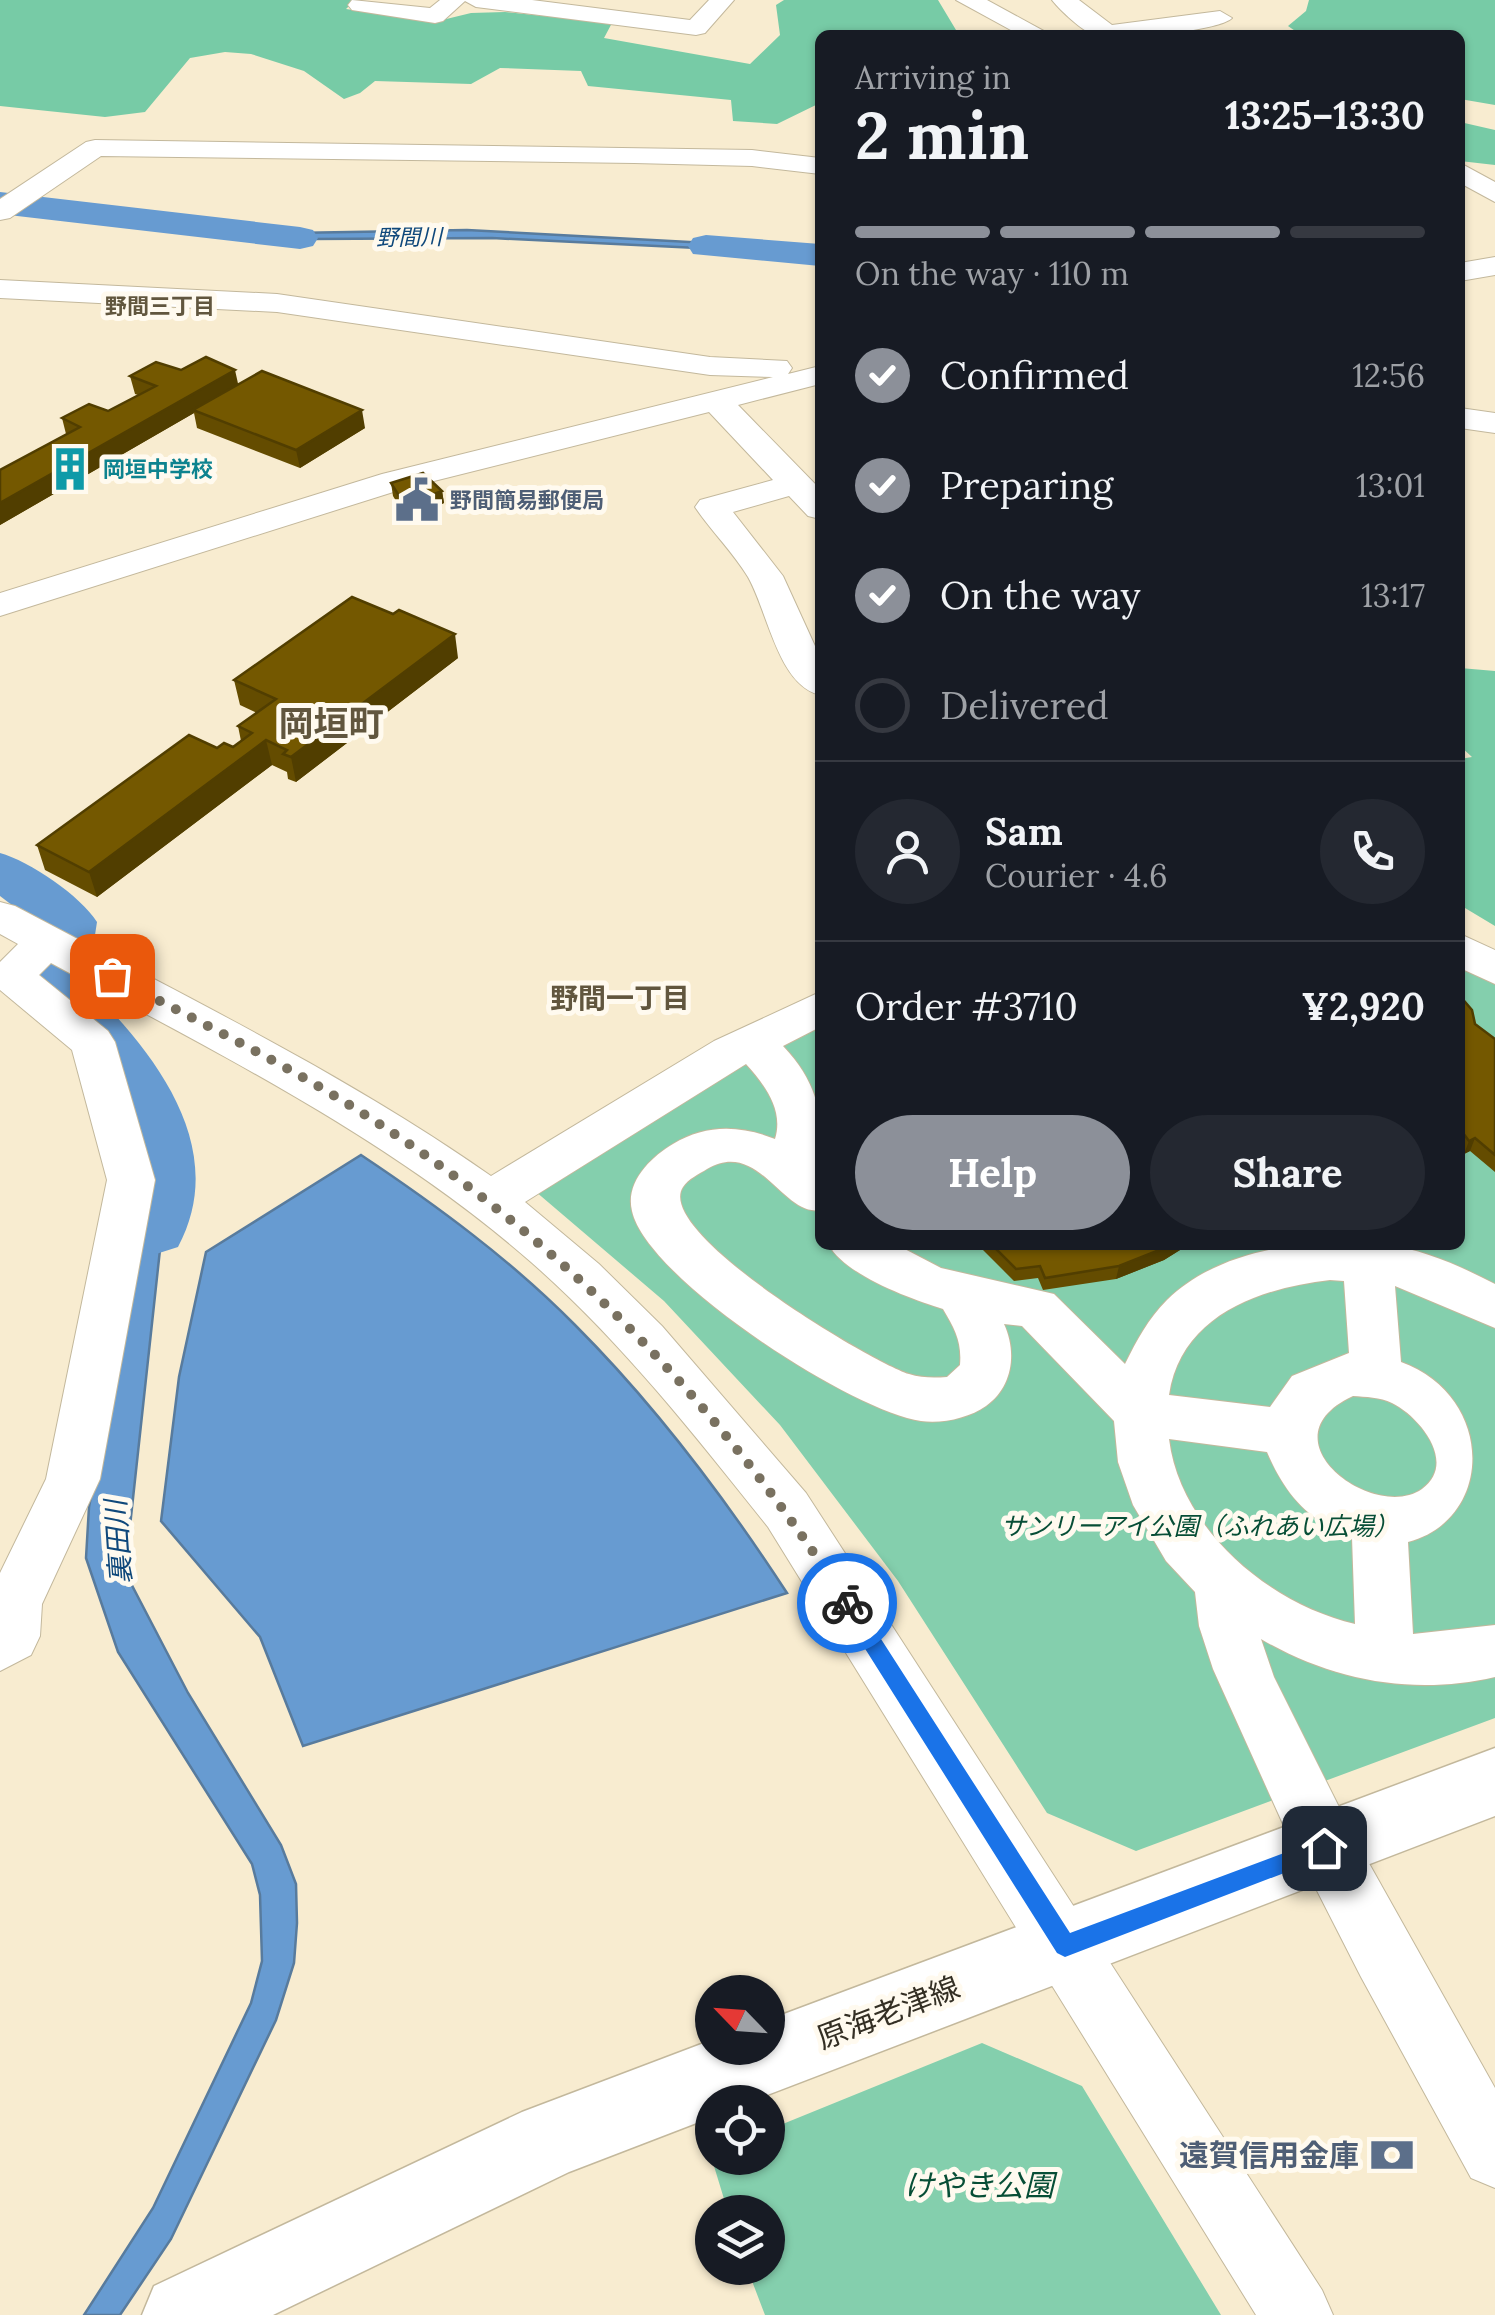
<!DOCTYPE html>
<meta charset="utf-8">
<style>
:root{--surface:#171b24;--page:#242831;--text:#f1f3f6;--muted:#9ea1a6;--line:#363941;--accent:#8c9099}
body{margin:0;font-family:Lora,"Noto Sans JP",serif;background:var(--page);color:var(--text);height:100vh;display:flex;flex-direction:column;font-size:38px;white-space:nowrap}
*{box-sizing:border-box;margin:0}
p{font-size:32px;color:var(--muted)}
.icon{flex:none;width:55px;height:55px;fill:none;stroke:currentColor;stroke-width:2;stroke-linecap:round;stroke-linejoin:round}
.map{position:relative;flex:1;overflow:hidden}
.drawer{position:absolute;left:815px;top:30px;width:650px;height:1220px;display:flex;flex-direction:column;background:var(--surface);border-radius:15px;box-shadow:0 2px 8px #0004}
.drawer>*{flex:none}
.needle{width:65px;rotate:295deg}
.fabs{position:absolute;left:695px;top:1975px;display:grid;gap:20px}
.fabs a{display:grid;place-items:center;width:90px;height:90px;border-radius:50%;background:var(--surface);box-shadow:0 2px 8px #0004;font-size:50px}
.pin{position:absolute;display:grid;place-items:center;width:85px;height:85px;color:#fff;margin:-42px;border-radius:20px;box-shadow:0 5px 15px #0006}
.courier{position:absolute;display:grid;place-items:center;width:100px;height:100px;margin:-50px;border:8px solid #1a73e8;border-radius:50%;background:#fff;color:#222;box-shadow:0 2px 12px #0007}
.overview em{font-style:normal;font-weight:700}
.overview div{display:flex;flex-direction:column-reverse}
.overview{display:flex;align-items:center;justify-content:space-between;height:170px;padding:0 40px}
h1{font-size:65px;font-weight:700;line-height:75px}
.bar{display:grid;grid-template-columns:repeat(4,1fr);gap:15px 10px;align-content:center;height:120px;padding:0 40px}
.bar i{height:12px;border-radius:8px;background:var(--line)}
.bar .current{background:var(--accent)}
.bar p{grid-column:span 4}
.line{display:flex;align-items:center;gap:25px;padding:0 40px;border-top:2px solid var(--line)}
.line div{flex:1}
.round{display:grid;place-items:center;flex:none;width:105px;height:105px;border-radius:52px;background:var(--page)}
ol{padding:0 40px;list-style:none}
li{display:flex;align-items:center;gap:30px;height:110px}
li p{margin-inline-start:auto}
li .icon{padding:10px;border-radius:50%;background:var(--accent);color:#fff;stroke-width:4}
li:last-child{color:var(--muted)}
li i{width:55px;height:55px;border:5px solid var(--line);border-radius:50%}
.cta{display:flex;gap:20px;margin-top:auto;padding:20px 40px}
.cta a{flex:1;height:115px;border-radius:60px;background:var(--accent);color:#fff;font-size:40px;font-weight:700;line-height:115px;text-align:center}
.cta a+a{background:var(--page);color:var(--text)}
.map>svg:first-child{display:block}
.green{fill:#84cfad}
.forest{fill:#77cba6}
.water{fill:#679bd1;stroke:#587b9d;stroke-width:2.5}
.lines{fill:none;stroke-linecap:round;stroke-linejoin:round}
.river{fill:#679bd1;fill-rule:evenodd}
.minor-casing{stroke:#c3b89c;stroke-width:2}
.major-casing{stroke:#c3b89c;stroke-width:3}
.minor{fill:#fff;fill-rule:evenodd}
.major{fill:#fff;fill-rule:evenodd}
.wall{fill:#644c00}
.shaded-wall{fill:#513e00}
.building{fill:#745800;stroke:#513e00;stroke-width:2.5}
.route{fill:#1a73e8}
.done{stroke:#797160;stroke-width:10;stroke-dasharray:0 18}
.labels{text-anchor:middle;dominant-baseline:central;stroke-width:10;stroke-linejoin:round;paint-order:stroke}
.far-water-label{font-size:22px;font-style:italic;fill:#0f487b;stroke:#fffaef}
.far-neighbourhood-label{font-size:22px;font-weight:bold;fill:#61563e;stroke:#fffaef}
.far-culture-label{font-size:22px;font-weight:bold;fill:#0d838f;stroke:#fffaef;text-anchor:start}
.far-service-label{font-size:22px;font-weight:bold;fill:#4e5e75;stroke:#fffaef;text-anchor:start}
.park-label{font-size:25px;font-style:italic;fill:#074e36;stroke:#fffaef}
.neighbourhood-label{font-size:28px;font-weight:bold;fill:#61563e;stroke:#fffaef}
.water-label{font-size:28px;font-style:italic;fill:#0f487b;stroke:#fffaef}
.near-street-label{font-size:30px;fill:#342f24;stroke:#fffaef}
.near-service-label{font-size:30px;font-weight:bold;fill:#4e5e75;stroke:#fffaef;text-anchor:end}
.near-park-label{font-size:30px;font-style:italic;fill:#074e36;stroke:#fffaef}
.district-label{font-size:35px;font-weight:bold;fill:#61563e;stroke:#fffaef}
</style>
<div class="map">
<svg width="1495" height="2315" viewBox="0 0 1495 2315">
<rect width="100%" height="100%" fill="#f8ecd0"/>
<path class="green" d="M1460 963 1495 983V1718L1136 1851 1047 1813 898 1581 780 1425 664 1301 535 1191 717 1077 820 1023V1245H1460Z
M982 2043 1082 2086 1221 2315H765L747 2268H768V2212H728L710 2153 712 2158H768V2130Z"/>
<path class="forest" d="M0 0H355L346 9 434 22 471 13 505 12 612 23 604 38 750 64 780 35 776 5 784 0H938L959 35H820V103L777 124 733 121 731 100 588 86 581 71 500 68 471 84 375 81 360 93 344 99 304 71 251 54 225 52 190 58 145 112 105 117 0 106Z
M1309 0H1495V105L1460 99V35H1301L1288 26 1306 11Z
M1460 122 1495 130V165L1460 161Z
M1460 668 1495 671V926L1460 905V759L1472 757 1460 746Z"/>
<path class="water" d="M0 203 190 226 291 233 467 230 820 249V254L492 238 311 239 0 209Z
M0 863 58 900 70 913 61 967 67 988 132 1043 147 1076 152 1123 168 1176 125 1572 188 1693 281 1845 296 1884 297 1923 294 1963 276 2020 171 2239 120 2315H84L153 2208 251 2003 262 1961 260 1895 252 1864 118 1652 86 1558 89 1507 150 1187 53 994C48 968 55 944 52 918L0 881Z
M361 1155C436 1205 511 1260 575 1325 653 1403 727 1501 787 1593L303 1746 260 1637 161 1521 179 1377 206 1252Z"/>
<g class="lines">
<path class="river" d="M0 192 300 227 313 230 318 238 313 246 300 249 0 214Z
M706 235 820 244V266L693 254 688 246 693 238Z
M0 853C29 861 81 896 97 922L87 986C154 1052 231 1148 178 1247L156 1254 134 1247C122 1223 132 1206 134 1181 134 1161 132 1139 126 1120 110 1065 58 1038 30 991L42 928 0 896Z"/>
<g class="minor-casing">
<path id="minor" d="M352 0 430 8 440 0H532L690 20 709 0H734L705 33 696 35 476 7 465 1 443 21 435 23 352 10 348 5Z
M956 0H987L1051 35H1020Z
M1052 0H1079L1112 25 1220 11 1232 18C1220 31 1113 42 1094 35 1081 30 1061 11 1052 0Z
M95 140 752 150 820 158V174L752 166 634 163 101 156 10 218 0 220V199L86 142Z
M1460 163 1495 182V202L1460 183Z
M1495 257V275L1460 281V263Z
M0 280 277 294 710 357 787 361 792 368 788 374 820 366V384L738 405 820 489V519L808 516 789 496 733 512 783 576 820 657V695C778 685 768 612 748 577 733 552 711 531 695 507L700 500 773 480 709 412 406 488 0 616V593L382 474 773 377 710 375 277 312 0 298Z
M1460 408 1495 413V433L1460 428Z
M0 902 15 906C176 992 341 1071 491 1176L714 1041 820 992V1027L783 1046C833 1098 820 1143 820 1210 783 1217 759 1138 707 1169 699 1174 688 1179 683 1187 653 1232 869 1361 909 1374 921 1378 934 1378 947 1377L960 1365C962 1342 955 1329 943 1309 911 1299 845 1275 829 1245H897L941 1268 1054 1294 1125 1364C1137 1340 1148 1319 1167 1300 1221 1247 1314 1237 1386 1245 1423 1249 1462 1267 1495 1284V1328L1395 1286 1401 1362C1495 1396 1495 1519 1408 1542L1413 1634 1495 1625V1677C1414 1696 1333 1681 1261 1639L1274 1677 1352 1833 1495 2088V2188L1471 2178 1361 1977 1283 1824 1213 1669 1199 1626 1195 1592 1166 1561 1133 1505 1118 1462 1114 1421 1022 1326 1004 1324C1017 1352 1013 1387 986 1406 969 1418 942 1424 921 1421 853 1412 647 1279 632 1211 625 1182 651 1157 673 1144 706 1124 740 1125 775 1139 784 1110 765 1085 746 1064L525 1202 599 1264 662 1326 806 1493 1322 2290 1333 2315H1256L768 1527C694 1434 620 1340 531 1262 388 1137 217 1053 51 963L39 975 108 1031 115 1042 155 1180 100 1479 42 1604 40 1636 31 1655 0 1671V1573L46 1479 107 1180 72 1050 0 990V962L18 944 0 934ZM1330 1280 1344 1281 1349 1353 1292 1376 1270 1407 1169 1395C1181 1315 1260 1288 1330 1280ZM1353 1396C1366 1397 1380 1397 1392 1403 1419 1416 1458 1463 1422 1489 1374 1523 1260 1439 1353 1396ZM1169 1439 1267 1452C1285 1494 1308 1521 1352 1537L1355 1624C1269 1604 1180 1529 1169 1439Z
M1460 934 1495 950V984L1460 968Z"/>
</g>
<g class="major-casing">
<path id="major" d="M1495 1748V1816L749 2102H712V2117L569 2172 273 2315H142L154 2286 522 2112 712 2040V2048H768V2020Z"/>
</g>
<use href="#minor" class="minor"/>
<use href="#major" class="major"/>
</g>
<path class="wall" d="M181 370 238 384 365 428 300 468 197 428 194 413 0 525V470L66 434 62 418 108 411 138 395 135 394 130 376Z
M391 483 442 491 444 503 415 515 410 509 403 512 393 496Z
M458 658 296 782 288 779 287 772 272 765 97 897 45 870 37 845 217 748 233 747 241 741 238 726 257 713 240 705 234 680Z
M1460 996 1475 1024 1495 1039V1172L1470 1151 1464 1154 1460 1148Z
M978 1245H1188L1164 1260 1116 1279 1043 1290 1038 1278 1014 1281Z"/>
<path class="shaded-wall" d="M235 370 239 388 193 410 194 413 0 525V503Z
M362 410 365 428 300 468 296 450Z
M442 491 444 503 415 515 413 502Z
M408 497 410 509 403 512 401 499Z
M455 634 458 658 296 782 291 757Z
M266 740 272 765 97 897 89 872Z
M1475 1138 1470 1151 1464 1154 1469 1141Z
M1172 1245H1188L1164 1260 1116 1279 1119 1266Z"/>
<path class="building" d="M206 357 235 370 0 503V470L80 427 62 418 89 404 108 411 156 386 130 376 156 362 181 370Z
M262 371 362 410 296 450 193 410Z
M423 473 442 491 413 502 408 497 401 499 391 483Z
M352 597 393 614 399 610 455 634 291 757 283 754 287 750 266 740 89 872 37 845 189 735 217 748 224 743 233 747 252 733 238 726 276 699 234 680Z
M1460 996 1472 1010 1475 1024 1495 1039V1155L1475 1138 1469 1141 1460 1129Z
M992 1245H1172L1119 1266 1045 1278 1040 1266 1016 1269Z"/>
<path class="route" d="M847 1595 854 1597 1070 1933 1324 1838 1331 1841 1334 1848 1331 1855 1065 1957 1057 1953 840 1609 837 1603Z"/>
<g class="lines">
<path class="done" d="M112 976C195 1020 280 1061 359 1111 562 1239 718 1402 847 1603"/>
</g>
<defs>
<g id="building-bare" transform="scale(3.45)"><path d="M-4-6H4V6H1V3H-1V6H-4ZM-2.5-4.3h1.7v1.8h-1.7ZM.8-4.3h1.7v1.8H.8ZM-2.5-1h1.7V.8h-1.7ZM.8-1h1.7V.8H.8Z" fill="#0f9aa8" stroke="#fffaef" stroke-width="2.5" paint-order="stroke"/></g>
<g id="civic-bare" transform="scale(3.45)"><path d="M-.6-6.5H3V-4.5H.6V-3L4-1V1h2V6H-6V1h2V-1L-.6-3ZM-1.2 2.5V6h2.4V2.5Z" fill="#5c6f8a" stroke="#fffaef" stroke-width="2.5" paint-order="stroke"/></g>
<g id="bank-bare" transform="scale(3.45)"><path d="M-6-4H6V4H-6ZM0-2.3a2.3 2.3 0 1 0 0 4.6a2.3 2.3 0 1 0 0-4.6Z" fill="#5c6f8a" stroke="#fffaef" stroke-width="2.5" paint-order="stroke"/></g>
</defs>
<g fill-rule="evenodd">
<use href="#building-bare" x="70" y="469"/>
<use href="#civic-bare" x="417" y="500"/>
<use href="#bank-bare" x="1392" y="2155"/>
</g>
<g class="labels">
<g class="far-water-label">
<text transform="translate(409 237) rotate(-1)">野間川</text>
</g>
<g class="far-neighbourhood-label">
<text x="160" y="306">野間三丁目</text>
</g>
<g class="far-culture-label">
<text x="103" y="469">岡垣中学校</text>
</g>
<g class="far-service-label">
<text x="450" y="500">野間簡易郵便局</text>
</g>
<g class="park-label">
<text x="1200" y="1526">サンリーアイ公園（ふれあい広場）</text>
</g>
<g class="neighbourhood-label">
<text x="620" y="998">野間一丁目</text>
</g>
<g class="water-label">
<text transform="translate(118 1542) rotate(-94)">裏田川</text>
</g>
<g class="near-street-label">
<text transform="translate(888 2012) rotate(-21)">原海老津線</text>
</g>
<g class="near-service-label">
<text x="1359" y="2155">遠賀信用金庫</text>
</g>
<g class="near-park-label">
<text x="979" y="2185">けやき公園</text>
</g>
<g class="district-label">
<text x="331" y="723">岡垣町</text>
</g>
</g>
</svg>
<div class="fabs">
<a><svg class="needle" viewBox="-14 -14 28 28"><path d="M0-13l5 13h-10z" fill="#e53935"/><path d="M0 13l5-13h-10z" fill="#9ea1a6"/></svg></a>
<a><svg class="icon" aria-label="locate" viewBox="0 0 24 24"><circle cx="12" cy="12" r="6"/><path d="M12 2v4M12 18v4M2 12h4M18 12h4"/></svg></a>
<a><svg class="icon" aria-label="layers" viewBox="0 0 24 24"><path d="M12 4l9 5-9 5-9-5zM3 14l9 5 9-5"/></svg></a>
</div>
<div class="pin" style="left:112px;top:976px;background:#ea580c"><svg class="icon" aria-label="bag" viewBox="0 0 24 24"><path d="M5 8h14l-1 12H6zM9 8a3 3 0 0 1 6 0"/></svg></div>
<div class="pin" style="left:1324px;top:1848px;background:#1f2937"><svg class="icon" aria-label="home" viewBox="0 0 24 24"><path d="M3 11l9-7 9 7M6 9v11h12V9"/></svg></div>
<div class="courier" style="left:847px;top:1603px"><svg class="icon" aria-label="bike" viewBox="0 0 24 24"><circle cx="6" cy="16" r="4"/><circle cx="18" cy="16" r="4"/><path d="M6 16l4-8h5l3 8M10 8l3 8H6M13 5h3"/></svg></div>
<section class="drawer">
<div class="overview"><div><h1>2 min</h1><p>Arriving in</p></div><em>13:25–13:30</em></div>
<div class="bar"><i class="current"></i><i class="current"></i><i class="current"></i><i></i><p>On the way · 110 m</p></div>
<ol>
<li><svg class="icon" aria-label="check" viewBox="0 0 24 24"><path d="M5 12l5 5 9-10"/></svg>Confirmed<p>12:56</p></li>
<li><svg class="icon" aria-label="check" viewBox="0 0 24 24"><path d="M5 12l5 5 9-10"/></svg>Preparing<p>13:01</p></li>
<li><svg class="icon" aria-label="check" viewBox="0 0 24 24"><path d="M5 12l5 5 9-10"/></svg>On the way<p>13:17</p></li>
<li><i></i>Delivered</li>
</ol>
<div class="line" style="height:180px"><a class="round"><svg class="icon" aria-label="person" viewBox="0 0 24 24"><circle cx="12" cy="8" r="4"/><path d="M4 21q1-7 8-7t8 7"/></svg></a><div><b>Sam</b><p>Courier · 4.6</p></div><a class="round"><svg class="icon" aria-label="phone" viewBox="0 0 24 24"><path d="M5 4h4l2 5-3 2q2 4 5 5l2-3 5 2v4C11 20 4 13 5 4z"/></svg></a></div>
<div class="line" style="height:130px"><div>Order #3710</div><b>¥2,920</b></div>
<div class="cta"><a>Help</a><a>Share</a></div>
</section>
</div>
